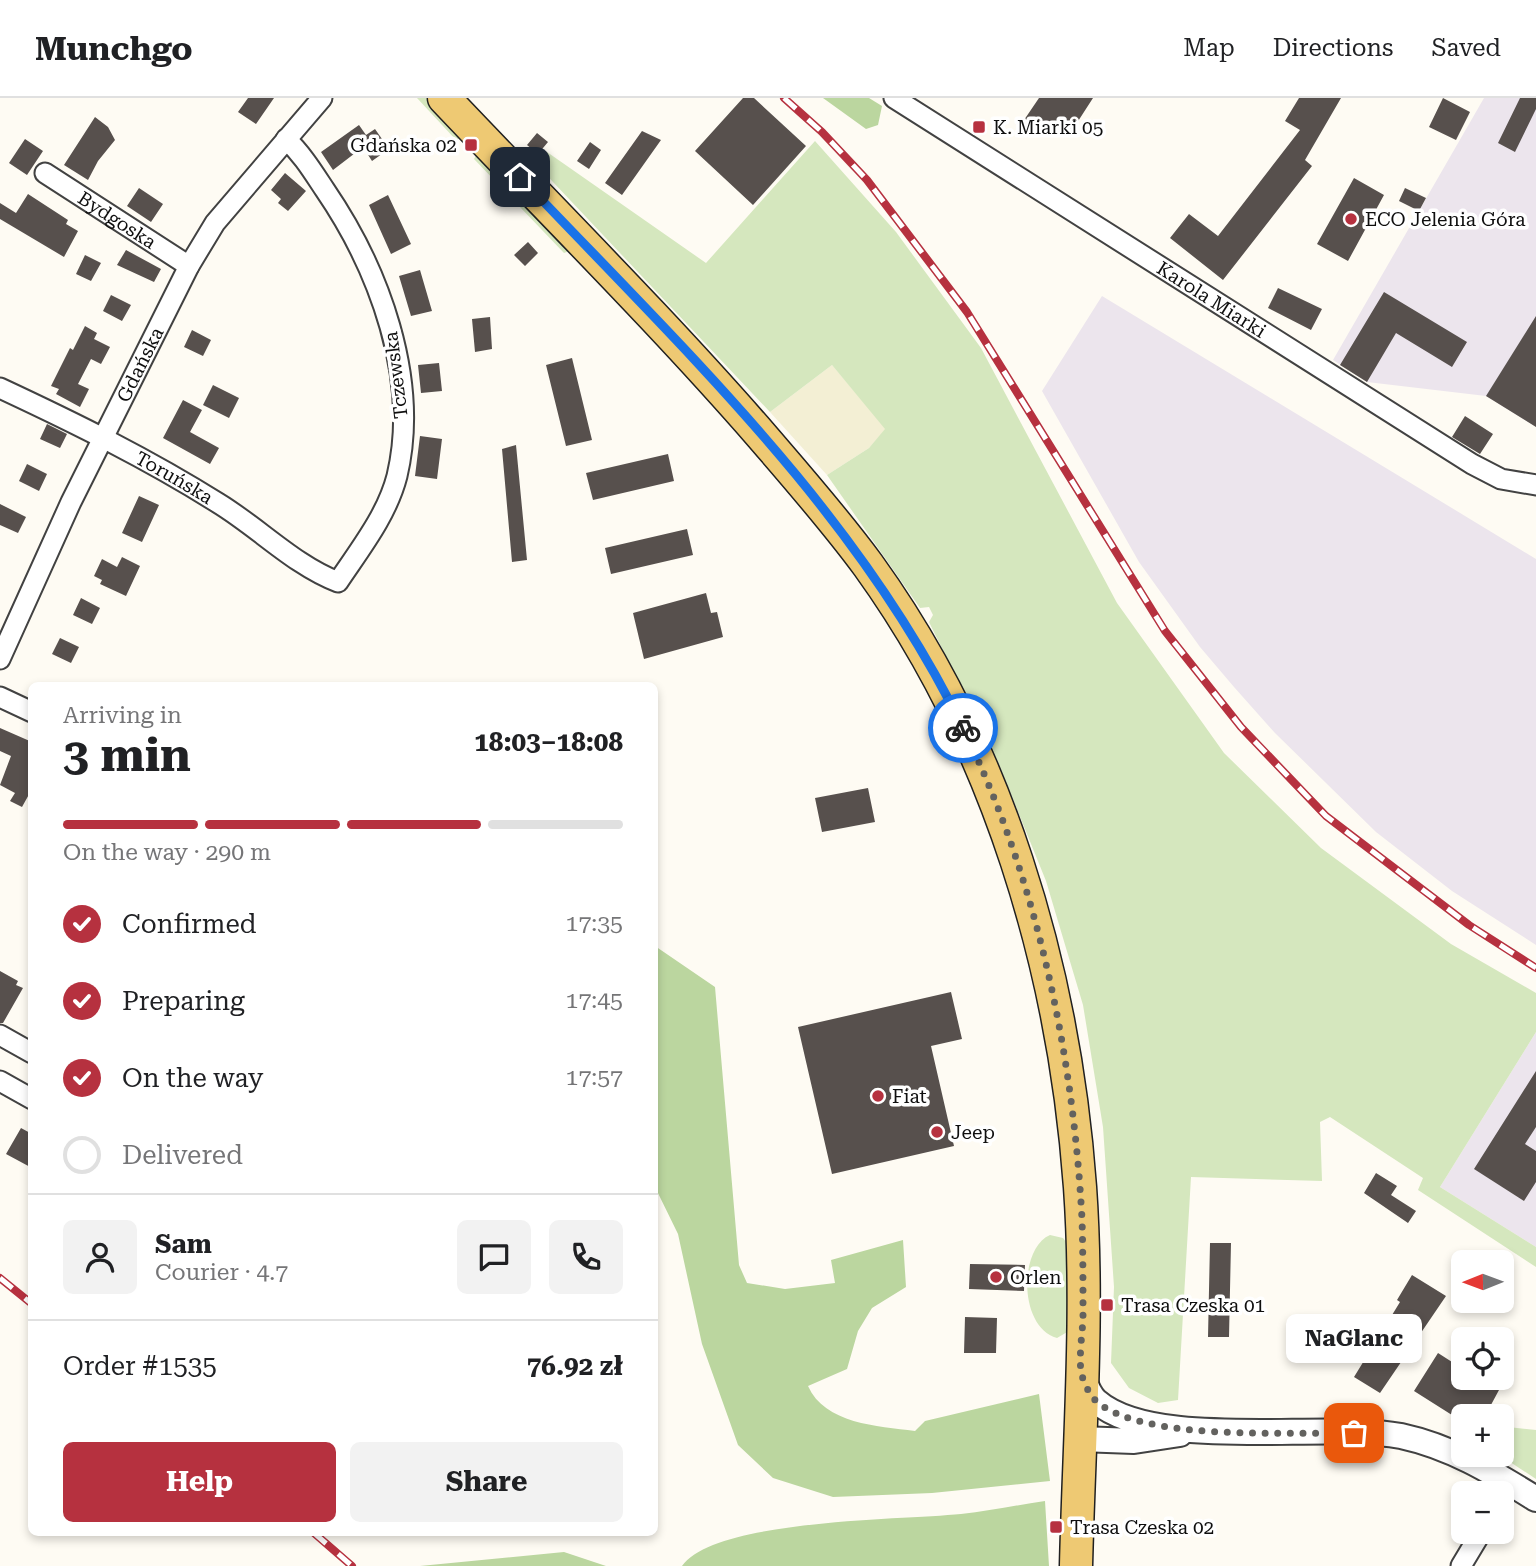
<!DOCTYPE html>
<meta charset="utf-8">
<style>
:root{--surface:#fff;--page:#f2f2f2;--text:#202124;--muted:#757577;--line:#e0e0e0;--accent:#b6313f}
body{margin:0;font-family:"Roboto Serif",serif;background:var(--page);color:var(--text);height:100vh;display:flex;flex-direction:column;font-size:26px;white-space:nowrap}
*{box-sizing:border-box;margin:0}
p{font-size:23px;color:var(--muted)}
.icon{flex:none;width:38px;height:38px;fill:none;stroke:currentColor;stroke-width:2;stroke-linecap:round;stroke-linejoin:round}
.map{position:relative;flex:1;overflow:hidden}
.drawer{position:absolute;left:28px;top:584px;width:630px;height:854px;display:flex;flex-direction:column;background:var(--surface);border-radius:10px;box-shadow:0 4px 10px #0003}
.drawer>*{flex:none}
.needle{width:46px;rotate:269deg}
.controls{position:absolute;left:1451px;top:1152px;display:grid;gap:14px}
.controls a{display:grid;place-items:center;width:63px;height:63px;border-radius:10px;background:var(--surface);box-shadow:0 4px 10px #0003;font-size:35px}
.pin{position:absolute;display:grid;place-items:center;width:60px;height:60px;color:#fff;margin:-30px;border-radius:14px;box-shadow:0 4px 10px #0006}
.courier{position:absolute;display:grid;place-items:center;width:70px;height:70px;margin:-35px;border:5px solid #1a73e8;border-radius:50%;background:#fff;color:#222;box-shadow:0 2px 9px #0007}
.bubble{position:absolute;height:49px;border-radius:10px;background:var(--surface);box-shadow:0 4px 10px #0003;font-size:23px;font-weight:700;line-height:49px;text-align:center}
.head em{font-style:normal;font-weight:700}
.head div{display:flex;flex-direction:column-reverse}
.head{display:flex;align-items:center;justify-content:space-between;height:119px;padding:0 35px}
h1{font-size:46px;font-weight:700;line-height:52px}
.bar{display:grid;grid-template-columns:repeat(4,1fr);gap:10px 7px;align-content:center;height:84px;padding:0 35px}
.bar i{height:9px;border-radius:5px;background:var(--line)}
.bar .selected{background:var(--accent)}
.bar p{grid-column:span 4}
.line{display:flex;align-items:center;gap:18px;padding:0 35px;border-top:2px solid var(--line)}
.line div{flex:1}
.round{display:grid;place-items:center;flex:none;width:74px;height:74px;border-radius:10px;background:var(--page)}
ol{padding:0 35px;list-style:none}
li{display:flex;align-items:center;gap:21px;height:77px}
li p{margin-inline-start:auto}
li .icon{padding:7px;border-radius:50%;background:var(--accent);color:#fff;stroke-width:4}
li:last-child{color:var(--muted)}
li i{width:38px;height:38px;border:4px solid var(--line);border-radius:50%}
.cta{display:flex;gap:14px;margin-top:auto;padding:14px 35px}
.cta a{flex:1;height:80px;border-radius:10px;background:var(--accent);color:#fff;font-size:28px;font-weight:700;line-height:80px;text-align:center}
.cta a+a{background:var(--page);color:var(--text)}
header{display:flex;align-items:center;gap:42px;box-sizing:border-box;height:98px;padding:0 35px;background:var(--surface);border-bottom:2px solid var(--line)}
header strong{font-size:33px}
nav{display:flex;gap:38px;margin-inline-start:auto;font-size:24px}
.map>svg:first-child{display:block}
.industrial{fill:#ece5ed}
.farmland{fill:#f3efd4}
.green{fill:#d5e7be}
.forest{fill:#bbd69f}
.building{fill:#57504d}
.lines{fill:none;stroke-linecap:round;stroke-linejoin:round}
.minor-casing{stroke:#424242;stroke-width:23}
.tertiary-casing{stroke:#424242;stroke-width:28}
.primary-casing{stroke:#202020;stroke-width:35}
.minor{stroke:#fff;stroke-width:19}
.tertiary{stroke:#fff;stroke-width:24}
.primary{stroke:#eec973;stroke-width:32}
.rail-casing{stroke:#b6313f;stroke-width:8}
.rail{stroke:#fff;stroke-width:5;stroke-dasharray:16;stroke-linecap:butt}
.done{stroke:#63625f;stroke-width:7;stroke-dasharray:0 12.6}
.route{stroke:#1a73e8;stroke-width:9}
.poi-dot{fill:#b6313f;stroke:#fff;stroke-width:2.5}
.labels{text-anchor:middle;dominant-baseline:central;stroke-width:7;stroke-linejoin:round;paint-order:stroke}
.poi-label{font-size:19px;fill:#0f0f0f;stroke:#fff;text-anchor:start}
.street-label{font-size:19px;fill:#0f0f0f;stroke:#fff}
</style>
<header>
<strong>Munchgo</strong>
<nav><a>Map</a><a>Directions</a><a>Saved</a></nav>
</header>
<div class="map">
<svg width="1536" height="1468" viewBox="0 0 1536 1468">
<rect width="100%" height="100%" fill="#fefbf3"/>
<path class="industrial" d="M1484 0H1536V329L1486 298 1367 284 1333 262Z
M1102 198 1536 461V847L1452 793 1376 734 1275 635 1234 589 1200 549 1139 464 1042 293Z
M1536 934V1149L1440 1089Z"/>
<path class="farmland" d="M832 267 886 331 869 350 827 377 770 314Z"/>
<path class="green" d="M417 0H426L463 39 456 42Z
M815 43 896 134 981 250 1117 505 1224 655 1321 750 1451 846 1536 895V934L1440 1089 1536 1149V1169L1418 1092 1423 1080 1330 1019 1320 1024 1322 1083 1191 1079 1178 1302 1158 1305 1129 1290 1111 1265 1114 1189 1103 1029 1083 907 1046 783 998 664 929 524 933 517 929 509 920 510 827 377 869 350 885 331 832 267 770 314 536 66 547 54 706 165Z
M478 54 572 152 564 155 474 61Z
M1050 1137 1063 1140 1069 1148V1233L1057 1240C1018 1229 1019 1150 1050 1137Z
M1508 1329 1536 1332V1381L1498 1356H1502V1334Z"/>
<path class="forest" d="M823 0H869L882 8 878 27 866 31Z
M655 848 715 889 739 1167 747 1185 785 1191 835 1185 831 1162 903 1142 906 1189 872 1210 858 1233 847 1271 808 1288C825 1326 877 1328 915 1333L925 1323 1039 1296 1050 1383 932 1395 833 1399 773 1380 738 1347 702 1246 678 1136 655 1089Z
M1045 1403 1049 1468H682C715 1421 903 1422 961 1416 989 1413 1017 1407 1045 1403Z
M564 1454 606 1468H420Z"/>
<path class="building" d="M248 0H274L256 26 238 14Z
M743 0H754L806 48 753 107 695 53Z
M1039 0H1093L1073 31 1040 37 1022 25Z
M1299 0H1341L1305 62 1312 68 1223 182 1170 140 1189 116 1218 138 1300 32 1285 23Z
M1443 0 1470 14 1456 42 1429 29Z
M1520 0H1536V11L1515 54 1498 45Z
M95 19 108 29 115 42 98 63 88 82 64 67Z
M359 27 366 37 375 31 389 51 372 63 363 49 333 72 321 54Z
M642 33 661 42 622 97 605 85Z
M537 35 548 44 538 56 527 47Z
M25 41 43 53 27 77 9 65Z
M590 44 601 52 589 71 577 63Z
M285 75 306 93 288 113 278 105 281 101 271 92Z
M1354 80 1384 97 1348 163 1317 146Z
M139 90 163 106 151 124 127 108Z
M1405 90 1426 100 1419 113 1399 103Z
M28 96 68 122 66 126 78 133 64 159 0 121V105L16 115Z
M388 97 411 146 391 156 369 107Z
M528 144 538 155 525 168 514 157Z
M126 152 161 171 154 184 117 167Z
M85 157 101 165 91 183 76 176Z
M420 172 432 213 411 218 399 178Z
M1278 190 1322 211 1311 232 1268 210Z
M1384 194 1467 244 1452 269 1396 235 1367 284 1340 267Z
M111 197 131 207 122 223 103 213Z
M1536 218V329L1486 298Z
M490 219 492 251 475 254 472 221Z
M85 228 97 235 94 241 110 249 101 266 91 261 78 286 89 291 80 309 56 296 59 291 51 288 70 250 73 252Z
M192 232 211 242 203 258 184 249Z
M572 260 592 342 566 348 546 267Z
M439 265 442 293 421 295 418 267Z
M213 287 239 300 229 320 203 307Z
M183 302 202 312 190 334 219 350 210 366 163 340Z
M1465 318 1493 336 1480 356 1452 339Z
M47 326 67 336 60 350 40 341Z
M420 338 442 341 437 381 415 378Z
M516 347 527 462 512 464 502 351Z
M668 356 674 383 593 402 586 375Z
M27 366 47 376 39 393 19 383Z
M139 398 159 407 142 444 122 435Z
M0 406 26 419 18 435 0 427Z
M687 431 693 457 611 476 605 450Z
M122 459 140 468 126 498 100 486 102 482 94 478 102 461 117 469Z
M706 495 711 515 717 514 723 539 644 561 633 515Z
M81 500 100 510 92 526 73 517Z
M60 540 79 549 71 565 52 556Z
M0 630 32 644V691L22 709 10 703 15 695 0 687 11 658 0 653Z
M868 690 875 724 822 734 815 700Z
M0 873 18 883 16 887 23 890 3 925H0Z
M951 894 962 941 931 948 954 1048 832 1076 798 929Z
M1536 973V1029L1525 1046 1536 1053V1084L1524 1103 1474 1071Z
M21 1030 32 1036V1070L6 1056Z
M1376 1075 1397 1088 1391 1097 1416 1113 1408 1125 1364 1095Z
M1210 1145H1231L1229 1239H1208Z
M970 1166 1025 1167 1024 1193 969 1191Z
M1412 1177 1446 1198 1380 1295 1354 1279 1400 1204 1397 1202Z
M965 1219 997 1220 996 1255H964Z
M1438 1255 1463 1271V1279H1477L1486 1285 1489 1279H1506L1485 1318H1463V1324L1414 1293Z"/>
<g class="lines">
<g class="minor-casing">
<g id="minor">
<path id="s1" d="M894 0 1472 366 1501 381 1536 387"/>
<path id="s2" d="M45 75 189 168"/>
<path id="s3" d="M0 290C75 325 148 361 218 405 259 430 294 467 338 484 360 451 387 417 397 378 420 281 379 171 325 92 313 74 302 56 286 41"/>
<path id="s4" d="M0 561 71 404 189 168 215 125 322 0"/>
<path d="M0 599 32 614"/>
<path d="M0 937 32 955"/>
<path d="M0 983 32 1001"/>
<path d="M1502 1401 1511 1385"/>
<path d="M1461 1468 1482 1433"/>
</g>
</g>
<g class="tertiary-casing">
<path id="tertiary" d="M1081 1275C1085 1284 1088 1296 1096 1303 1154 1354 1324 1323 1401 1338 1452 1349 1492 1374 1536 1401
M1080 1341 1134 1343 1180 1336"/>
</g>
<g class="primary-casing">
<path id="primary" d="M444 0C550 112 660 221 761 337 798 380 835 422 868 467 998 647 1064 870 1080 1089 1089 1215 1079 1342 1076 1468"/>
</g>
<use href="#minor" class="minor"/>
<use href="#tertiary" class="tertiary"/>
<use href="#primary" class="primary"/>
<g class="rail-casing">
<path id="rail" d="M784 0 822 34 867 82 967 214 1165 533 1241 629 1326 718 1469 827 1536 870
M0 1180 32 1206
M314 1435 352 1468"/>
</g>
<use href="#rail" class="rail"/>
</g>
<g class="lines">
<path class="done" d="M963 630C1037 781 1073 954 1082 1121 1083 1154 1083 1188 1083 1221 1082 1238 1079 1257 1081 1274 1083 1283 1089 1296 1095 1302 1140 1344 1292 1334 1354 1335"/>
<path class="route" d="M520 79C682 250 859 415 963 630"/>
</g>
<g class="poi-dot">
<rect x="972" y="22" width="14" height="14" rx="3.5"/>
<rect x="464" y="40" width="14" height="14" rx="3.5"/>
<circle cx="1351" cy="121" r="7"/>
<circle cx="878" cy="998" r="7"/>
<circle cx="937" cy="1034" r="7"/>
<circle cx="996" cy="1179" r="7"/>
<rect x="1100" y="1200" width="14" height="14" rx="3.5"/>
<rect x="1049" y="1422" width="14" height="14" rx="3.5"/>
</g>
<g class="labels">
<g class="poi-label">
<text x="993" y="29">K. Miarki 05</text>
<text x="457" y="47" text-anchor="end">Gdańska 02</text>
<text x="1365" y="121">ECO Jelenia Góra</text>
<text x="892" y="998">Fiat</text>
<text x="951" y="1034">Jeep</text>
<text x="1010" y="1179">Orlen</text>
<text x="1121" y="1207">Trasa Czeska 01</text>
<text x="1070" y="1429">Trasa Czeska 02</text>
</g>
<g class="street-label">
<text stroke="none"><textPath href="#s2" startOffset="86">Bydgoska</textPath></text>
<text stroke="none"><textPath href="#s1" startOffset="376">Karola Miarki</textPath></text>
<text stroke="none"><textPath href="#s4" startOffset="326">Gdańska</textPath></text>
<text transform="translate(396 277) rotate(-97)">Tczewska</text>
<text stroke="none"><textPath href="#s3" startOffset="196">Toruńska</textPath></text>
</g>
</g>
</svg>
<div class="controls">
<a><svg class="needle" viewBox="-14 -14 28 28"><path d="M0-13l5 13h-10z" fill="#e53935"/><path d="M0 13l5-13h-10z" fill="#757577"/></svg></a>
<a><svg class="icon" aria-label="locate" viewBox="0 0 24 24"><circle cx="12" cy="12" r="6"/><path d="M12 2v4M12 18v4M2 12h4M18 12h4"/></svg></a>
<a>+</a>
<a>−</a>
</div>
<div class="pin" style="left:1354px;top:1335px;background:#ea580c"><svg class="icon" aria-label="bag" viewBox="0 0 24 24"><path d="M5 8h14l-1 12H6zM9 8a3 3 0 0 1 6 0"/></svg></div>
<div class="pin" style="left:520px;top:79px;background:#1f2937"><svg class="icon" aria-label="home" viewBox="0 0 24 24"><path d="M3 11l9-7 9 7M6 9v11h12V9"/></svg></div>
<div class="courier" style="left:963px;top:630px"><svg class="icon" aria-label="bike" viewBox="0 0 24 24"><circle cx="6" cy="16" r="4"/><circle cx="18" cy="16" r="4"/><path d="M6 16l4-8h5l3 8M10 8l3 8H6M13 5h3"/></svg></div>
<div class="bubble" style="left:1286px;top:1216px;width:136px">NaGlanc</div>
<section class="drawer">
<div class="head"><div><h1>3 min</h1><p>Arriving in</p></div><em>18:03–18:08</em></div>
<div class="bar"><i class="selected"></i><i class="selected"></i><i class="selected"></i><i></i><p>On the way · 290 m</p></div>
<ol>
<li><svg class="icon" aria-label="check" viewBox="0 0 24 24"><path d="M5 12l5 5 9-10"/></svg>Confirmed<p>17:35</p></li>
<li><svg class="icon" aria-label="check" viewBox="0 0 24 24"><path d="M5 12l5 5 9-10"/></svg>Preparing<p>17:45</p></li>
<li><svg class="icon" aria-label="check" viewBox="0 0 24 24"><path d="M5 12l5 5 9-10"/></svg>On the way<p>17:57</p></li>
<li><i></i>Delivered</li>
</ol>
<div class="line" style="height:126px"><a class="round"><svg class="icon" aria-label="person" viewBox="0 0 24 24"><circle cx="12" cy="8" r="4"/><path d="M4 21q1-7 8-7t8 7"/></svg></a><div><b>Sam</b><p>Courier · 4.7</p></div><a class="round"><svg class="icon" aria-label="chat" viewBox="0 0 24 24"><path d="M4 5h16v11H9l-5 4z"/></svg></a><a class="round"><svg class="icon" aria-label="phone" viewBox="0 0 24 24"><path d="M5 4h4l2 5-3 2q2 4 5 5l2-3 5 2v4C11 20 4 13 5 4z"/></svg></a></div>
<div class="line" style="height:91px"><div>Order #1535</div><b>76.92 zł</b></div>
<div class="cta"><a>Help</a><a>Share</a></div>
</section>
</div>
